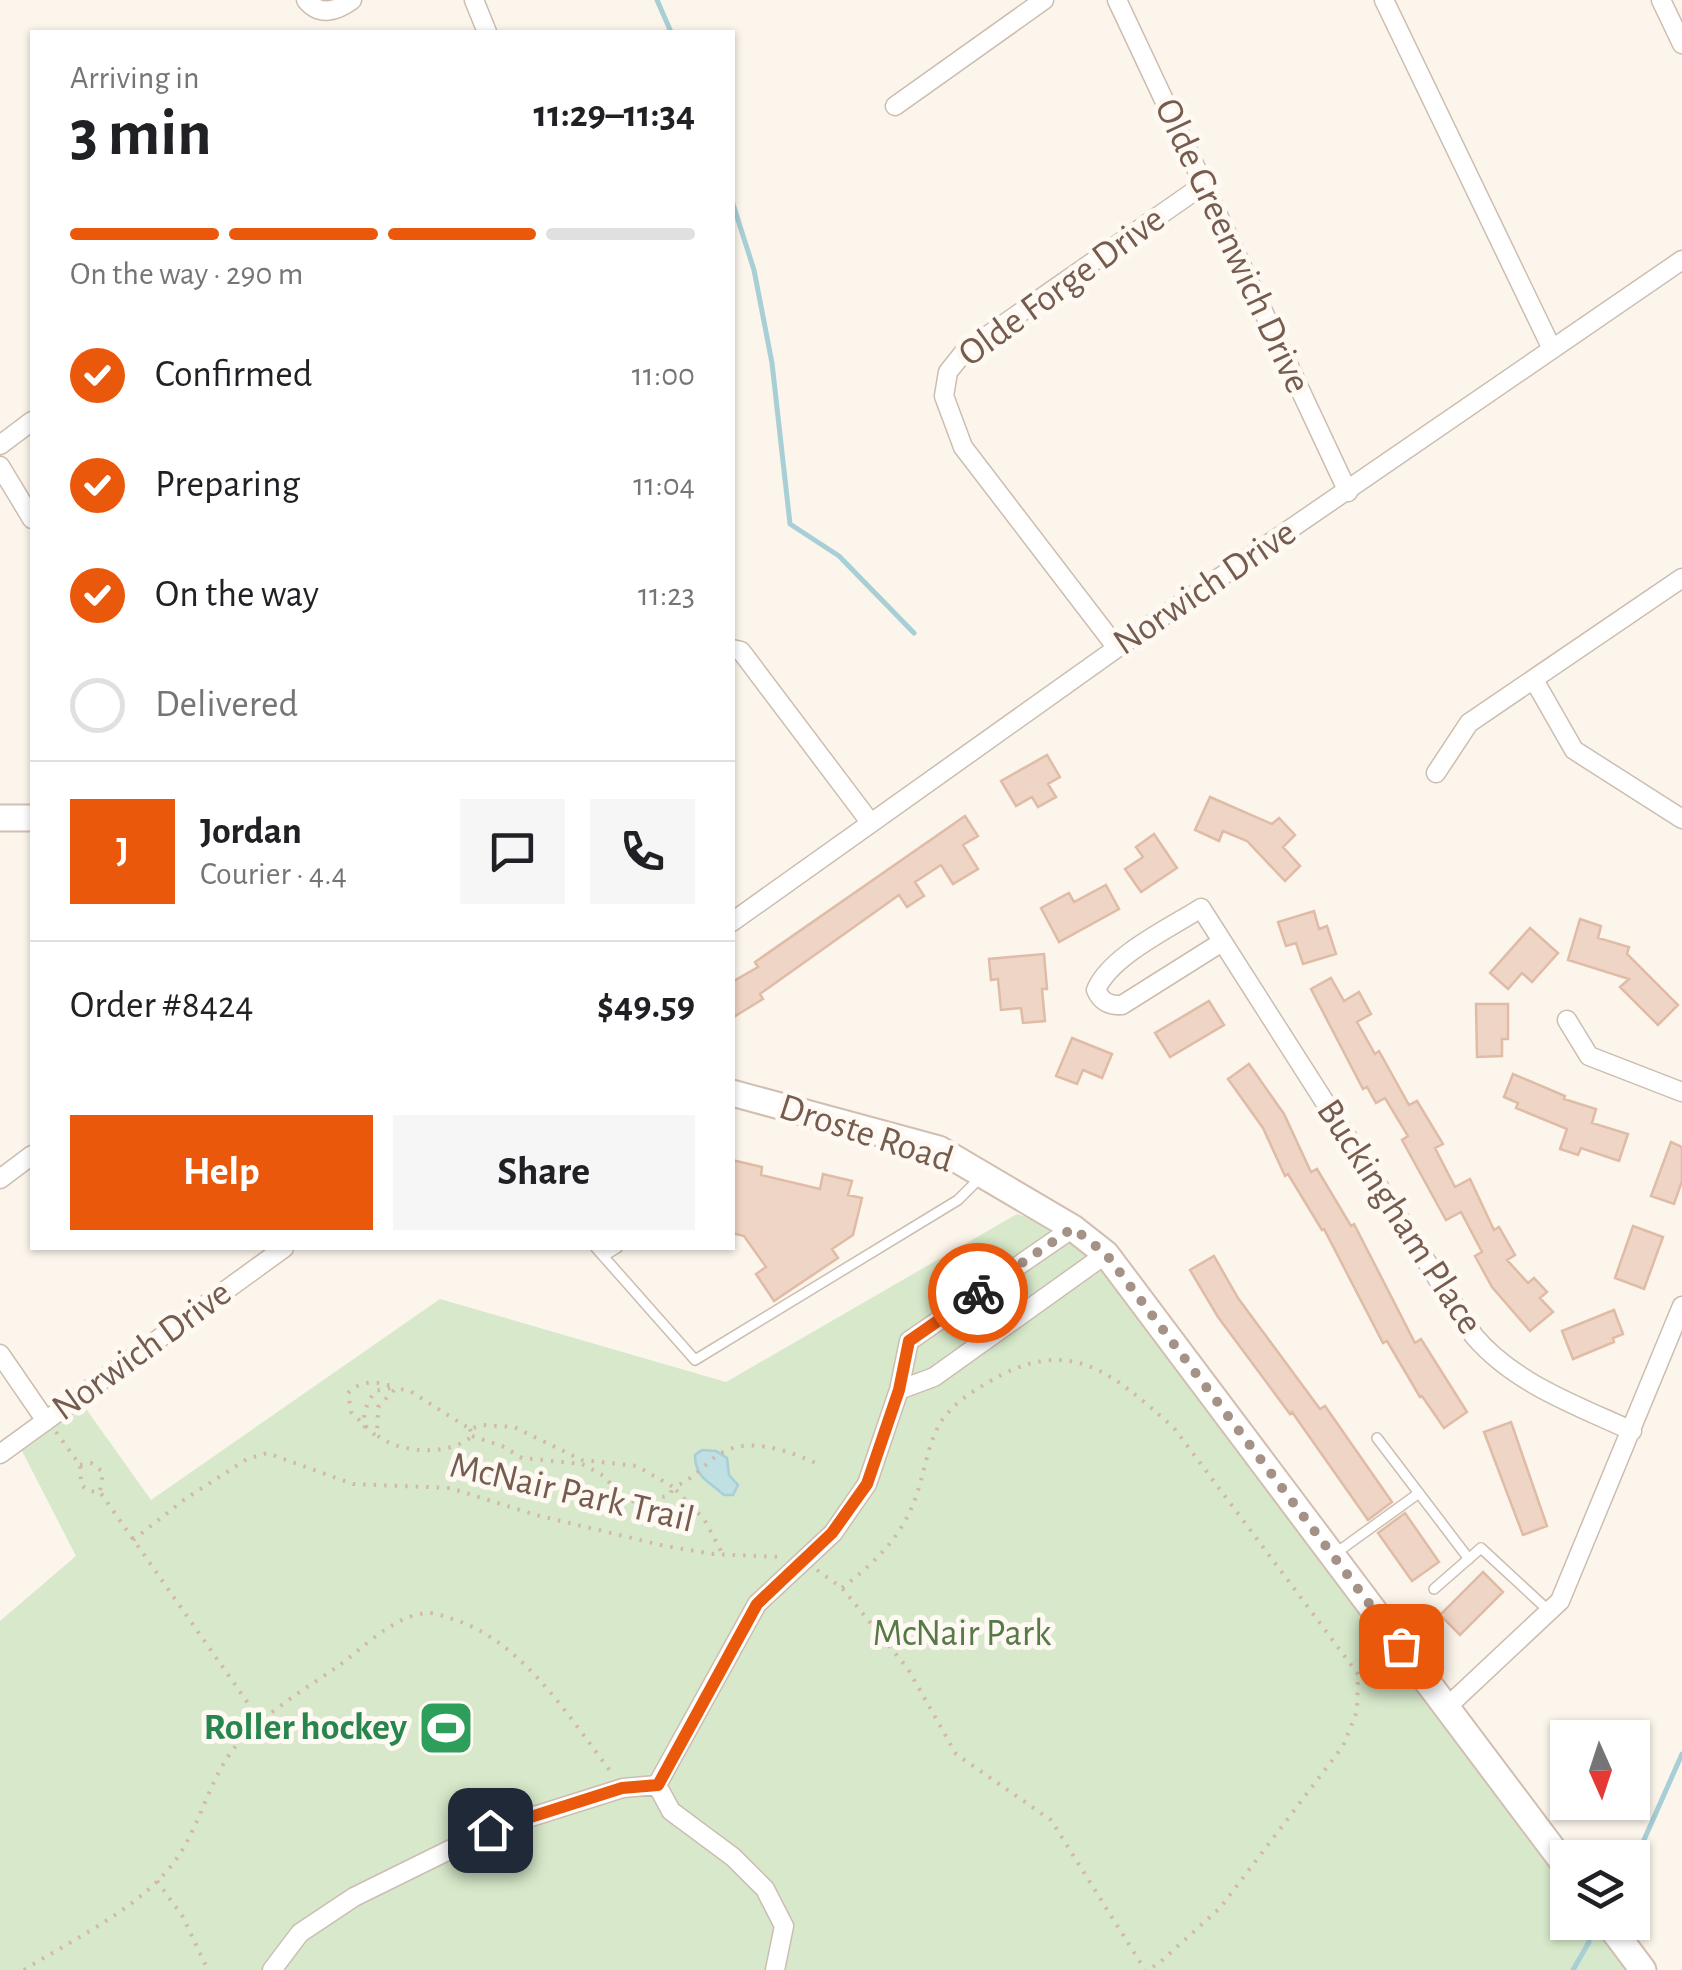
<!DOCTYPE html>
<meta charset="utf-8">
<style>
:root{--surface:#fff;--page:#f6f6f6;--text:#202124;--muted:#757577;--line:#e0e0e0;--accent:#ea580c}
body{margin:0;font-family:"Alegreya Sans",sans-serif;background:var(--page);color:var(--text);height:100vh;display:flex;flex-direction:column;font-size:38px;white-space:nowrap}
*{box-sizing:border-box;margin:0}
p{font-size:32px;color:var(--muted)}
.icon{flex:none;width:55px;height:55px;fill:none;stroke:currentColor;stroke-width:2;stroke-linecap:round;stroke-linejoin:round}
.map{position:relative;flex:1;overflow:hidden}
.drawer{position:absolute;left:30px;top:30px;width:705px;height:1220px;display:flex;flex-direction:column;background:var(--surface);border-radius:0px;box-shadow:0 2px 8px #0004}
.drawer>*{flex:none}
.needle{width:65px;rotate:177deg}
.fabs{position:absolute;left:1550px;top:1720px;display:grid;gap:20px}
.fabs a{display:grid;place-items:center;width:100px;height:100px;border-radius:0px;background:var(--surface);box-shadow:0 2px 8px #0004;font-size:50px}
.pin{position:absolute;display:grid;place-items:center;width:85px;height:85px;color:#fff;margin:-42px;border-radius:20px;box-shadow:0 5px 15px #0006}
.courier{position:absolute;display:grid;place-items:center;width:100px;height:100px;margin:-50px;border:8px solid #ea580c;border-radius:50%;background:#fff;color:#222;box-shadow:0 2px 12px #0007}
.head em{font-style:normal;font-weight:700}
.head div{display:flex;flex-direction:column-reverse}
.head{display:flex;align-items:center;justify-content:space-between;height:170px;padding:0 40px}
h1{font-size:65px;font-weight:700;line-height:75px}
.bar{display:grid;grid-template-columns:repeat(4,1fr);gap:15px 10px;align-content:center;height:120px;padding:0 40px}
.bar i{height:12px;border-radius:8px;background:var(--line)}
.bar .current{background:var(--accent)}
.bar p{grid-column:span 4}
.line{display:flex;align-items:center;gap:25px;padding:0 40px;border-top:2px solid var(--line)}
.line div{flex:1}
.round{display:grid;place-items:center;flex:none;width:105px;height:105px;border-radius:0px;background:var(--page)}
ol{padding:0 40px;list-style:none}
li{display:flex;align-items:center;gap:30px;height:110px}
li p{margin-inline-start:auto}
li .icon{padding:10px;border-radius:50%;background:var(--accent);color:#fff;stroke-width:4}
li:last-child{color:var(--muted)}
li i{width:55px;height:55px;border:5px solid var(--line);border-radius:50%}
.action{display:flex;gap:20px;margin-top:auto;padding:20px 40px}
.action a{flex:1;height:115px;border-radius:0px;background:var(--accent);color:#fff;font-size:40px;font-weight:700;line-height:115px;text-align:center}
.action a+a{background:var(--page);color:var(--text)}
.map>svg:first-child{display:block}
.green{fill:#d7e9ca}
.water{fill:#c0e0e4;stroke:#a7cfd5;stroke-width:2.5}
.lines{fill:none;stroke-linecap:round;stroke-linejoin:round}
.stream{stroke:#a7cfd5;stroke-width:5}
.building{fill:#efd5c5;stroke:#e0bba6;stroke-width:2.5}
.lane-casing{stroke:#cdbdb1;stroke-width:12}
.street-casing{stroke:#cdbdb1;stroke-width:21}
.secondary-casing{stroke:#d2bfb1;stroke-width:29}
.path{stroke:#d4b8a7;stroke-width:4;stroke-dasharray:2.5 8;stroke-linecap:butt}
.lane{stroke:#fff;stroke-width:9}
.street{stroke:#fff;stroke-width:18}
.secondary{stroke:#fff;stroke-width:25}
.done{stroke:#a49286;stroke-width:10;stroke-dasharray:0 18}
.route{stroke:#ea580c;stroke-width:12}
.labels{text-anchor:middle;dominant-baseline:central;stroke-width:10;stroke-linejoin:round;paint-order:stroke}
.street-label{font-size:38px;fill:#755c4f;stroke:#fef9f2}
.park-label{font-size:38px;fill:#577948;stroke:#fef9f2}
.leisure-label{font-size:38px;font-weight:bold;fill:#27864d;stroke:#fef9f2;text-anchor:end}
</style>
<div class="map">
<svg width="1682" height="1970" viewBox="0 0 1682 1970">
<rect width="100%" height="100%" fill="#fbf5eb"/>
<path class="green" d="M1017 1214 1086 1238 1567 1867 1568 1922 1611 1923 1647 1970H0V1621L76 1556 21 1449 84 1406 151 1500 440 1299 726 1382Z"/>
<path class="water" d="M702 1450 716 1451 727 1458 729 1475 738 1485 733 1495H724C710 1482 695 1478 695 1455Z"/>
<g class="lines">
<path class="stream" d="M657 0 671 32
M732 201 754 270 772 363 790 524 839 556 914 633
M1632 1867 1682 1754
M1573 1970 1589 1942"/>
</g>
<path class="building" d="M1047 755 1060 777 1048 784 1056 797 1038 807 1032 797 1016 806 1001 781Z
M1210 797 1272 824 1279 818 1295 835 1283 847 1300 866 1285 881 1247 841 1223 831 1219 841 1195 830Z
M965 816 978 836 963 845 978 869 953 884 941 865 915 882 924 896 907 907 899 895 760 994 763 999 732 1018V982L758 967 755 962Z
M1154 834 1177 868 1141 892 1125 869 1143 857 1136 847Z
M1106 885 1119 909 1059 942 1041 908 1069 893 1074 902Z
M1314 911 1319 929 1327 926 1336 954 1303 964 1296 943 1286 946 1278 922Z
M1580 919 1601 926 1598 938 1629 947 1627 954 1678 1005 1658 1025 1620 987 1629 979 1568 960Z
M1530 928 1558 953 1532 982 1522 973 1508 989 1490 973Z
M1044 954 1047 989H1042L1045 1021 1023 1023 1021 1008 1001 1010 998 979 991 980 989 959Z
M1331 978 1344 1001 1359 992 1371 1014 1357 1022 1375 1054 1379 1051 1409 1105 1417 1101 1443 1144 1435 1148 1455 1187 1470 1179 1494 1230 1499 1227 1515 1255 1507 1260 1528 1283 1534 1278 1547 1292 1540 1298 1553 1312 1530 1331 1492 1287 1475 1256 1482 1252 1461 1212 1446 1220 1402 1140 1408 1136 1385 1098 1376 1103 1367 1087 1363 1089 1311 989Z
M1209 1001 1224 1025 1170 1057 1155 1033Z
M1476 1004H1508V1039H1502V1056L1477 1057Z
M1072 1038 1112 1054 1102 1078 1083 1070 1077 1084 1056 1076Z
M1249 1064 1284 1114 1311 1172 1317 1169 1351 1226 1354 1224 1415 1343 1421 1339 1467 1412 1444 1428 1422 1396 1420 1397 1387 1341 1383 1343 1324 1229 1322 1230 1288 1174 1285 1176 1263 1128 1228 1079Z
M1513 1074 1565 1096 1564 1099 1596 1109 1592 1123 1628 1134 1619 1161 1581 1148 1578 1155 1560 1149 1567 1129 1516 1108 1518 1103 1504 1097Z
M1671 1142 1682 1147V1181L1674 1204 1651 1196Z
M732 1160 762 1167 761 1175 820 1189 823 1174 852 1181 848 1195 862 1198 853 1235 832 1249 838 1258 774 1301 756 1274 766 1267 744 1236 732 1233Z
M1633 1226 1663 1237 1644 1289 1615 1278Z
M1214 1256 1238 1298 1320 1409 1325 1406 1392 1502 1368 1520 1292 1412 1290 1414 1218 1317 1190 1270Z
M1614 1310 1623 1334 1613 1338 1614 1342 1573 1359 1562 1331Z
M1511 1422 1547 1526 1523 1535 1484 1432Z
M1405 1513 1439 1562 1412 1581 1378 1533Z
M1483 1572 1503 1592 1460 1635 1440 1615Z"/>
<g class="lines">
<g class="lane-casing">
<path id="lane" d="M596 1248 695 1360 958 1200 981 1177
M604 1256 617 1248
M1377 1438 1469 1559
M1336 1553 1419 1493
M1434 1589 1481 1548 1548 1610"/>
</g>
<g class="street-casing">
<path id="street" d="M306 0C320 17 337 11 352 0
M474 0 487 32
M1117 0 1348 492
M1384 0 1552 349
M1661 0 1682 44
M895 106 1044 0
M0 445 32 421
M0 466 32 519
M1117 648 963 447 944 396 948 372 964 352 1203 185
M732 649 741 651 870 822
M1534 680 1574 750 1682 819
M1436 773 1469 723 1682 578
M732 922 1117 648 1682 260
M1222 942 1122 1005C1109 1006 1101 1001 1096 990 1110 956 1170 928 1201 908L1474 1336C1515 1384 1576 1405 1632 1431
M1567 1020 1589 1056 1682 1092
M0 1179 32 1155
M1073 1228 909 1341 899 1390 934 1377 1106 1254
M0 1354 46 1421
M0 1454 284 1248
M1447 1707 1560 1601 1682 1306
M657 1785 757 1604 833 1533 867 1484 899 1390
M272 1970 300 1933 354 1897 490 1830 623 1788 657 1785 671 1811 733 1857 765 1889 784 1926 775 1970"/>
</g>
<g class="secondary-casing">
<path id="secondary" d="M0 818H32
M732 1093 939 1149 1073 1228 1106 1254 1568 1869
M1607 1922 1643 1970"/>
</g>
<path class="path" d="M365 1428C362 1414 367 1403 375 1391L391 1388
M470 1429 472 1436C451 1456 399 1454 377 1435L378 1407 396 1388 410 1391 470 1429 482 1425 514 1427 582 1460 637 1466 673 1487C692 1481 702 1466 718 1455 748 1435 789 1451 818 1464
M56 1432 80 1465 81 1485 89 1491 100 1492 262 1723
M375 1435 351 1412 348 1393C362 1379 379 1381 396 1388
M472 1436 502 1446 522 1458 582 1464 604 1476 622 1497 631 1501 641 1503 670 1495 673 1487 704 1519 722 1553
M80 1465 91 1463 103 1472 100 1491
M133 1540 185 1499 247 1459 267 1453 353 1484 450 1488 536 1515 665 1546 713 1554 780 1557
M817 1570 842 1588 908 1669 956 1754 1051 1820 1145 1970
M842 1588C878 1560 906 1533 919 1487 925 1468 928 1447 937 1429 947 1408 968 1394 987 1383 1069 1333 1111 1372 1174 1428L1358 1674 1357 1711 1343 1746 1220 1908 1158 1964 1147 1970
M157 1881 183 1917 208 1970
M24 1970C71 1940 129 1914 167 1871 201 1833 206 1778 241 1740 266 1713 306 1688 337 1667 362 1649 394 1615 427 1613 433 1612 443 1616 449 1618 521 1638 568 1716 611 1772"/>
<use href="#lane" class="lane"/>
<use href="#street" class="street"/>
<use href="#secondary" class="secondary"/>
</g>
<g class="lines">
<path class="done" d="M978 1293 1073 1228 1106 1254 1401 1646"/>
<path class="route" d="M490 1830 622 1788 658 1785 757 1604 832 1533 867 1484 899 1390 909 1341 978 1293"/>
</g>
<defs>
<g id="stadium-square" transform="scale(2.875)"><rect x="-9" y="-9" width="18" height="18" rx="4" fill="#2e9e5b" stroke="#fef9f2"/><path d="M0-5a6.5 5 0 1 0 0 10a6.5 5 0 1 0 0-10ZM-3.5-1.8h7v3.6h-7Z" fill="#fff"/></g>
</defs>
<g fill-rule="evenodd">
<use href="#stadium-square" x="446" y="1728"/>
</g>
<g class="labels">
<g class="street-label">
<text transform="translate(1232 246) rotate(65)">Olde Greenwich Drive</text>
<text transform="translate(1062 287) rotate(-36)">Olde Forge Drive</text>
<text transform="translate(1205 588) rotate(-34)">Norwich Drive</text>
<text transform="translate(866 1134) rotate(18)">Droste Road</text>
<text transform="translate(1399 1217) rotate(57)">Buckingham Place</text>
<text transform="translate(142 1351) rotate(-36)">Norwich Drive</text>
<text transform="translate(572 1493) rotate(13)">McNair Park Trail</text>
</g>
<g class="park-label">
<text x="962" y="1634">McNair Park</text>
</g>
<g class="leisure-label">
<text x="407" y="1728">Roller hockey</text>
</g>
</g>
</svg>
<div class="fabs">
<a><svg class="needle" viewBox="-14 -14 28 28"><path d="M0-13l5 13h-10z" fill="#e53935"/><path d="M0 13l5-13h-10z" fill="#757577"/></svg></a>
<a><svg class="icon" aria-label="layers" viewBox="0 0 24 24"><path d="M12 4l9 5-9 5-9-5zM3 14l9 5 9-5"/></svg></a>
</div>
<div class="pin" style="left:1401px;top:1646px;background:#ea580c"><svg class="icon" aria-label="bag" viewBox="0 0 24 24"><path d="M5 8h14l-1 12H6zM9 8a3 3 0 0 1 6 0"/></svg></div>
<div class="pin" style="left:490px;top:1830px;background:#1f2937"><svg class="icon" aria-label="home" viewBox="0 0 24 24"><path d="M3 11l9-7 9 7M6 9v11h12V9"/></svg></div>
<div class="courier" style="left:978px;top:1293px"><svg class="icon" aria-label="bike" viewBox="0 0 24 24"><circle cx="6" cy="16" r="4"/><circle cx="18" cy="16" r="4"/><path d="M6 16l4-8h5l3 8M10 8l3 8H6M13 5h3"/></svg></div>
<section class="drawer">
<div class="head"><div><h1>3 min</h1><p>Arriving in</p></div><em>11:29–11:34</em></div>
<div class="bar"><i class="current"></i><i class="current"></i><i class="current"></i><i></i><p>On the way · 290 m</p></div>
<ol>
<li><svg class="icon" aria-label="check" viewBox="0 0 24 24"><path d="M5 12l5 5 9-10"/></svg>Confirmed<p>11:00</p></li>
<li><svg class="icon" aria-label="check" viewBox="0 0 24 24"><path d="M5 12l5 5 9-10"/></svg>Preparing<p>11:04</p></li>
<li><svg class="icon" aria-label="check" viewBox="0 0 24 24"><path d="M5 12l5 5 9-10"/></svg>On the way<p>11:23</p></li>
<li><i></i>Delivered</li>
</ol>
<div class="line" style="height:180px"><b class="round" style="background:var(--accent);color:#fff">J</b><div><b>Jordan</b><p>Courier · 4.4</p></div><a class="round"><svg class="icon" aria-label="chat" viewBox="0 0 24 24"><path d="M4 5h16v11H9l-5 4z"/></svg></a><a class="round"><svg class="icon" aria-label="phone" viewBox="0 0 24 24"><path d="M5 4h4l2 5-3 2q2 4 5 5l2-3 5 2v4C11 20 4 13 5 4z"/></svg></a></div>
<div class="line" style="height:130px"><div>Order #8424</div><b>$49.59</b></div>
<div class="action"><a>Help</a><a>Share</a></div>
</section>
</div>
